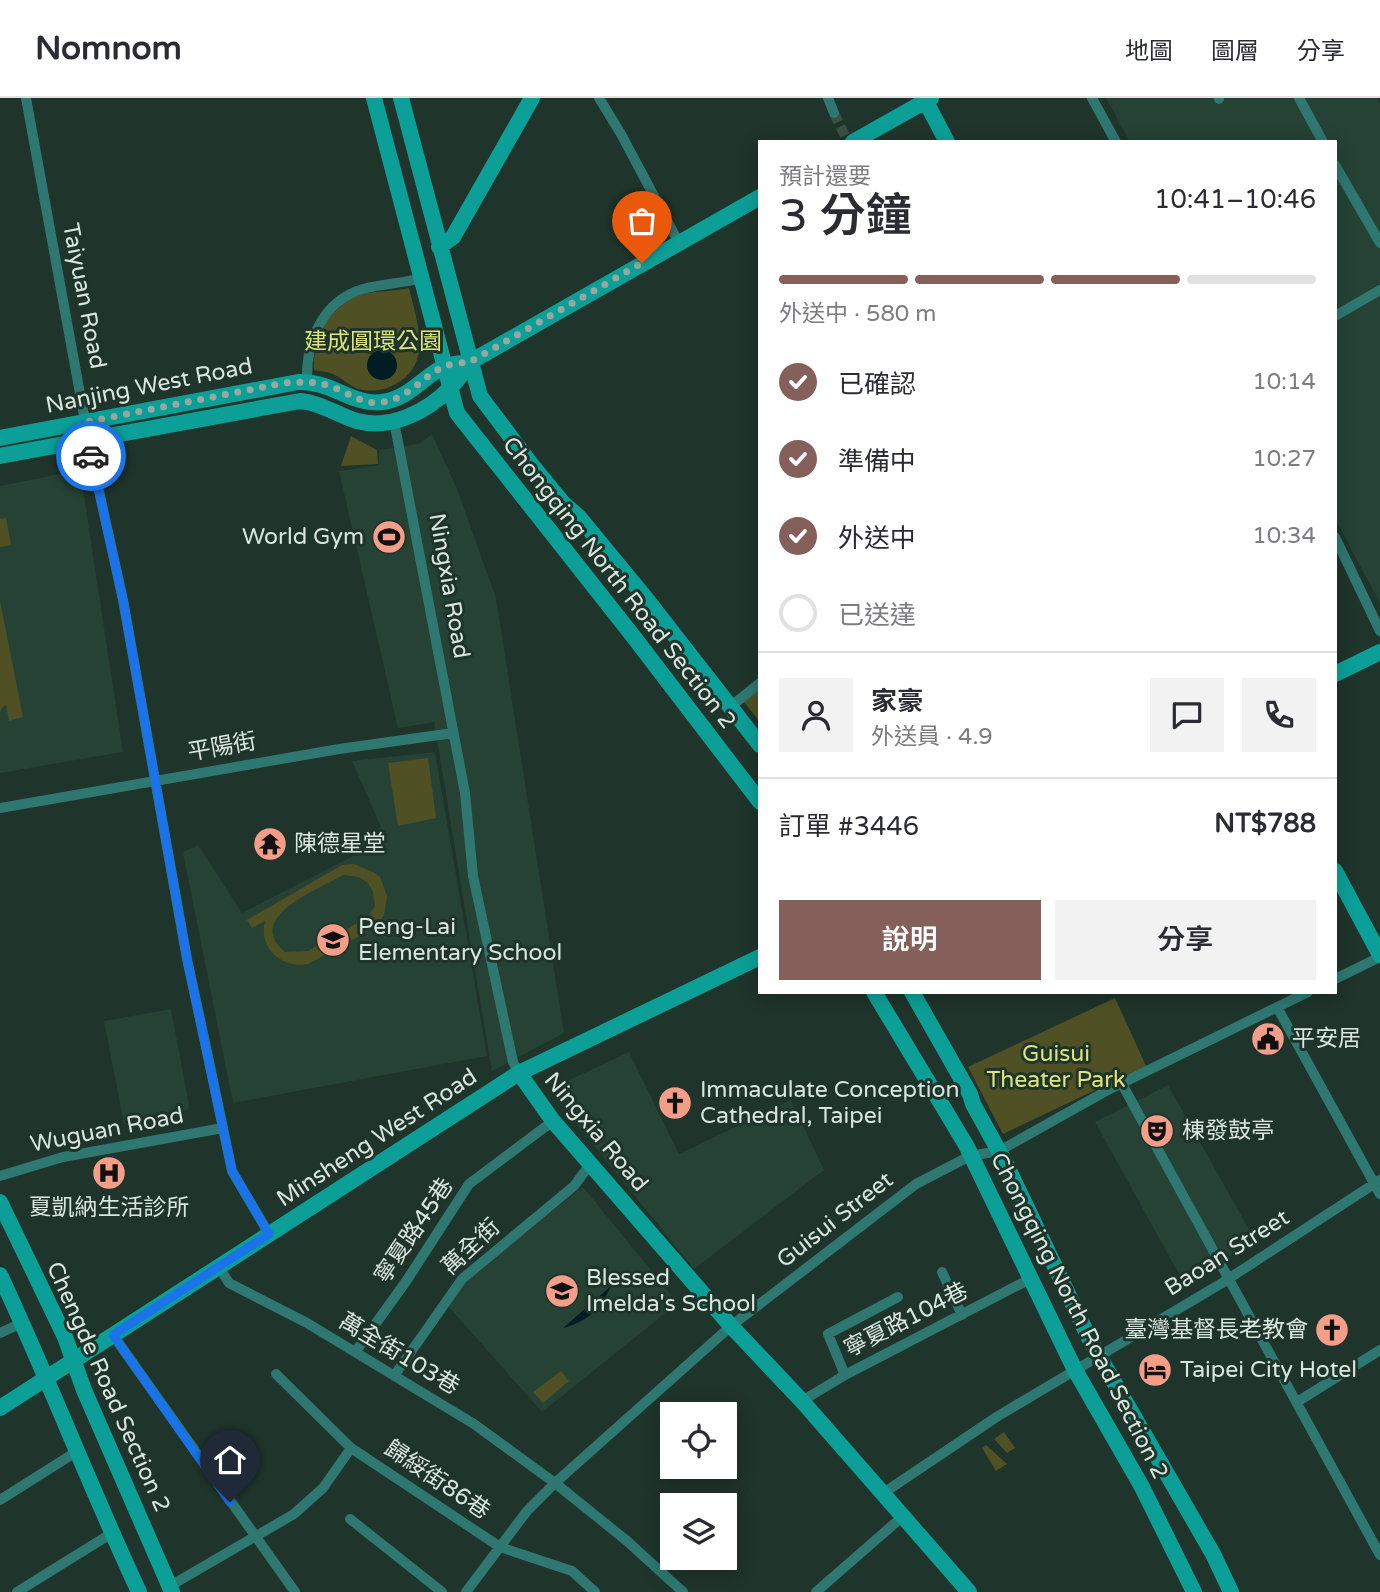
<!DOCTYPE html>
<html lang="zh-TW">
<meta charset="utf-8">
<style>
:root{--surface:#fff;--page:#f2f2f3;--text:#2b2b33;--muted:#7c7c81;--line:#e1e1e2;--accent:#855f5a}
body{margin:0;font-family:"Varela Round","Noto Sans TC",sans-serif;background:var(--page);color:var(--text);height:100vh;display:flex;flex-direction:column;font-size:26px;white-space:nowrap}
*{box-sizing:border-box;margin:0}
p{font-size:23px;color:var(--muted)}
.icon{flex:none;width:38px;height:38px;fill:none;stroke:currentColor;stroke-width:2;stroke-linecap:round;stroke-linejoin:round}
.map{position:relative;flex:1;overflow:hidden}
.side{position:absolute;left:758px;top:42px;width:579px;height:854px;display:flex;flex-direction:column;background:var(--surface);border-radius:0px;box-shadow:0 4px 18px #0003}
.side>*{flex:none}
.tools{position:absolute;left:660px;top:1304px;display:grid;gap:14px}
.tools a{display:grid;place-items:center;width:77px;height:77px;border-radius:0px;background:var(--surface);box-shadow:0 4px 18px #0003;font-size:35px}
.pin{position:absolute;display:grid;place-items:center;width:60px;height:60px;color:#fff;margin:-72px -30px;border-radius:50% 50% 50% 0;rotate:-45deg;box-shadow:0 0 7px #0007}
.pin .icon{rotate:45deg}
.courier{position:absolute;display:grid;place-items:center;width:70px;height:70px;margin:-35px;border:5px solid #1a73e8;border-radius:50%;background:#fff;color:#222;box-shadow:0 2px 9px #0007}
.head em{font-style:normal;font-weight:600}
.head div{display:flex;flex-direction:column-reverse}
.head{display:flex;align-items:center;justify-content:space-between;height:119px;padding:0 21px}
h1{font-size:46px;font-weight:600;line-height:52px}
.bar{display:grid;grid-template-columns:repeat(4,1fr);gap:10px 7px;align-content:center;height:84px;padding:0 21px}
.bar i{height:9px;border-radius:5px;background:var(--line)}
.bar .on{background:var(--accent)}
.bar p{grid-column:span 4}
.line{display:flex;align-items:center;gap:18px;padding:0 21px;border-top:2px solid var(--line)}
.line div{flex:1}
.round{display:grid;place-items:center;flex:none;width:74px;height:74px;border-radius:0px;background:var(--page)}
ol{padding:0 21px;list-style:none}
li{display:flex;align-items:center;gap:21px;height:77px}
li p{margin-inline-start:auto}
li .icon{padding:7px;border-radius:50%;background:var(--accent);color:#fff;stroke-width:4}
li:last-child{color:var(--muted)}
li i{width:38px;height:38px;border:4px solid var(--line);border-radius:50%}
.primary-button{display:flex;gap:14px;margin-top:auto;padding:14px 21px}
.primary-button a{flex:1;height:80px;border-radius:0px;background:var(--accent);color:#fff;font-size:28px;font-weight:600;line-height:80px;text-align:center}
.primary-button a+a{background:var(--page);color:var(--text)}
header{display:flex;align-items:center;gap:42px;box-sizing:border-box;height:98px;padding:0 35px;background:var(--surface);border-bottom:2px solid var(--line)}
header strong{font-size:33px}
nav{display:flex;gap:38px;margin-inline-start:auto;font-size:24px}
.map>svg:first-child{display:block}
.built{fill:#254235}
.green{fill:#4f5125;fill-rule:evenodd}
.water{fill:#001d23}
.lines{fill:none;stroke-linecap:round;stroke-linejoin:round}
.street-tunnel{stroke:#3b4f45;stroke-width:10;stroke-dasharray:10 5;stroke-linecap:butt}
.street{stroke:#2f7771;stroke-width:10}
.secondary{stroke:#0c9f97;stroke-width:16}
.done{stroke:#98a8a0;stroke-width:7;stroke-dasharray:0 12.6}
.route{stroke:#1a73e8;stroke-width:9}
.labels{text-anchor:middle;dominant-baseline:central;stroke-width:6;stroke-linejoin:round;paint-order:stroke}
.street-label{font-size:23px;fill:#d9e6df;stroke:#1f342a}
.park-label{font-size:23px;fill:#dee37a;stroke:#1f342a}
.poi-label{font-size:23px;fill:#d9e6df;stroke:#1f342a;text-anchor:start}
</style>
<header>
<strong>Nomnom</strong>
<nav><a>地圖</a><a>圖層</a><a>分享</a></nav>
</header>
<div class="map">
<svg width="1380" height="1494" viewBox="0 0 1380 1494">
<rect width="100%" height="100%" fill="#1f342a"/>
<path class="built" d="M1106 0H1377L1380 5V505L1335 421V44H1130Z
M432 336 457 391 496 500 564 935 492 973 434 624 398 630 339 373 379 367V352L419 346Z
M80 372 123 654 0 675V388Z
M435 654 487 958 233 1005 183 754 198 747 242 815 353 758 351 750 381 729 352 663Z
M171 911 189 1007 188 1011 167 1018 124 1026 104 923Z
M629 954 679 1056 791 1002 824 1072 694 1171 557 1002 563 985Z
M1168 987 1255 1142 1185 1187 1095 1024Z
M583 1089 678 1205 542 1314 447 1207 464 1181Z"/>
<path class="green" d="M409 190C416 221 433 262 399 284 388 291 377 294 363 292 351 290 345 282 335 277 329 274 320 273 314 272 312 241 330 208 360 197 376 192 393 194 409 190Z
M351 338 377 352 378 366 341 368Z
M6 420 11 447 0 449V421Z
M0 503 23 619 9 623 6 606 0 613Z
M759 591V623L744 604Z
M428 660 436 720 398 728 388 665Z
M354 766 373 774 380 779 387 798 384 817 376 829 308 866C282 871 258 850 265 823L252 830 247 822 342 767ZM343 777 359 779 368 785 373 794 375 808 368 819 308 853 285 854C243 819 318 792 343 777Z
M1115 900 1146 968 1003 1036 968 969Z
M561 1273 569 1283 543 1305 533 1294Z
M1004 1334 1015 1350 1007 1355 994 1341Z
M986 1347 1007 1366 996 1373 982 1350Z"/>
<path class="water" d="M367 267a15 15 0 1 1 30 0a15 15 0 1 1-30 0Z
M611 1188C601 1211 588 1223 563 1230Z"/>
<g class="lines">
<path class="street-tunnel" d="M834 15 846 40"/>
<path class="street" d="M26 0 92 361 123 502 187 861 206 949 232 1073 269 1136
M599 0 621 36 679 145
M828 0 834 15
M1092 0 1116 44
M1219 0V1
M1299 0 1323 44
M1335 67 1380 145
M1335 218 1380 192
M307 283C306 244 322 203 363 191 382 186 403 185 423 180
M394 323 465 695 473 778 513 964 519 975
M1335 439 1380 533
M730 609 760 585
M0 710 339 651 453 635
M1335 881 1380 859
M1277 909 1380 1096
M1122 986 1380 1457
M0 1078 63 1059 223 1030
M219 1169 229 1185 307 1225 474 1326 555 1385 627 1443 683 1494
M942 1174 962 1217
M0 1235 22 1225
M113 1237 295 1494
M356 1253 407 1182 469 1086 553 1023
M276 1276 351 1350 500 1449 572 1473 595 1494
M845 1277 828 1236 898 1199
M394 1278 462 1181 574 1088 591 1065
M802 1303 845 1277 1030 1181
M1297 1304 1380 1252
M882 1396 998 1318 1222 1185 1380 1082
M0 1402 76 1354
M350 1421 442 1494
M170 1488 294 1416 323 1390 351 1350
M17 1494 112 1435
M466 1494 527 1413 555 1385 731 1228 916 1086 970 1058 999 1053 1108 992 1308 894
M816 1494 902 1419"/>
<path class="secondary" d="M374 0 457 315 633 538 760 704
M401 0 480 298 531 366 563 405 579 419 644 498 760 647
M924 0 947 44
M853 44 931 0
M439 149 453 139 532 0
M0 340 298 284C330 282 353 308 382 304 408 301 422 280 443 269 450 265 462 265 470 264L760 99
M0 358 300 303C322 305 337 317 357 323 390 332 427 314 450 290 458 283 464 272 470 264
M1335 576 1380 554
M1335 773 1380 857
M874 894 966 1047 1075 1272 1142 1389 1194 1494
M912 894 970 996 973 1006 1006 1066 1091 1244 1213 1456 1231 1494
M519 975 553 1023 731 1228 802 1303 969 1494
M0 1104 65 1239 84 1292 172 1494
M0 1177C49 1282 90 1389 139 1494
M0 1310 519 975 760 859"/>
</g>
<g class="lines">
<path class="done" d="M91 358 86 324 284 285C299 284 313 283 327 287 347 293 362 308 383 304 409 300 422 279 443 269 451 265 462 265 470 264L642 165"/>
<path class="route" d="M91 358 123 502 187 861 232 1073 269 1136 113 1237 230 1404"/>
</g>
<defs>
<g id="stadium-disc" transform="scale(1.75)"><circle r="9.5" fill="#f49e89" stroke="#1f342a"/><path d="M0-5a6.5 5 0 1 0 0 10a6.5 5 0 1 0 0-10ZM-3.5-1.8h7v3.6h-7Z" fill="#111"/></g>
<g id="temple-disc" transform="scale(1.75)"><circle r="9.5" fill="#f49e89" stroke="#1f342a"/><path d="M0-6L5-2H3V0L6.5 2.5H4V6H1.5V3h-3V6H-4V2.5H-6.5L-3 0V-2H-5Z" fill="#111"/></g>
<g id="school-disc" transform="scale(1.75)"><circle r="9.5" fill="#f49e89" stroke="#1f342a"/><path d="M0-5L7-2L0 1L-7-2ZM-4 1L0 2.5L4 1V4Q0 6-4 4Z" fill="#111"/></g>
<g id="civic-disc" transform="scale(1.75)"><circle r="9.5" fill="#f49e89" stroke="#1f342a"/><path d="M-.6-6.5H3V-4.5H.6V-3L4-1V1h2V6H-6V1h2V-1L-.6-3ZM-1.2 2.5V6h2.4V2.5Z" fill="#111"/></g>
<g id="church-disc" transform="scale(1.75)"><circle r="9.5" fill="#f49e89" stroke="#1f342a"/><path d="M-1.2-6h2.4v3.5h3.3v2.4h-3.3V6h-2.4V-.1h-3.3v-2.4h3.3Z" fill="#111"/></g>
<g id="theatre-disc" transform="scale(1.75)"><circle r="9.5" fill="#f49e89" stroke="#1f342a"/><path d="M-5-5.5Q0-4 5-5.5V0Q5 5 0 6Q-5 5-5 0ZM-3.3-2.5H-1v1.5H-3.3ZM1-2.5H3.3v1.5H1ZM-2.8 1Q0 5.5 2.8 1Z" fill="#111"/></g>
<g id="hospital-disc" transform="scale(1.75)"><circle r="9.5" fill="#f49e89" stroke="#1f342a"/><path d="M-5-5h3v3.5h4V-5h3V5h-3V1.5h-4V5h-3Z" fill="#111"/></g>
<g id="hotel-disc" transform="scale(1.75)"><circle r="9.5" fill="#f49e89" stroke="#1f342a"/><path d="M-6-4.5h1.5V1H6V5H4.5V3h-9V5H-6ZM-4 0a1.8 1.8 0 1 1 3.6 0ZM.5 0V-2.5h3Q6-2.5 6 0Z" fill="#111"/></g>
</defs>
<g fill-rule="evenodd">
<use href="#stadium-disc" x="389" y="439"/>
<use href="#temple-disc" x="270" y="746"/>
<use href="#school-disc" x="333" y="842"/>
<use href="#civic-disc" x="1268" y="941"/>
<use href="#church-disc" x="675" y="1005"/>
<use href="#theatre-disc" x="1157" y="1033"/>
<use href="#hospital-disc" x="109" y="1075"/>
<use href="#school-disc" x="562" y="1193"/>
<use href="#church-disc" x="1332" y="1232"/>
<use href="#hotel-disc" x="1155" y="1272"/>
</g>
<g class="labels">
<g class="street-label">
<text transform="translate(84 198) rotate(79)">Taiyuan Road</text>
<text transform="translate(149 288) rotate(-11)">Nanjing West Road</text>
<text transform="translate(619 485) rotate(52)">Chongqing North Road Section 2</text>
<text transform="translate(449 488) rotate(80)">Ningxia Road</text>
<text transform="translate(222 649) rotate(-10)">平陽街</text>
<text transform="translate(107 1032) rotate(-11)">Wuguan Road</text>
<text transform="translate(596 1034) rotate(50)">Ningxia Road</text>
<text transform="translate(377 1040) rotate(-33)">Minsheng West Road</text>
<text transform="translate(835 1122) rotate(-38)">Guisui Street</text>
<text transform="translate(414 1133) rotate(-56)">寧夏路45巷</text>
<text transform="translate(471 1149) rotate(-43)">萬全街</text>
<text transform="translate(1227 1155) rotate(-32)">Baoan Street</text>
<text transform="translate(1079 1218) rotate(63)">Chongqing North Road Section 2</text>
<text transform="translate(906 1222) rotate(-27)">寧夏路104巷</text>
<text transform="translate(399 1256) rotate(31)">萬全街103巷</text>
<text transform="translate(108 1289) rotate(66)">Chengde Road Section 2</text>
<text transform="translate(437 1382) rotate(34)">歸綏街86巷</text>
</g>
<g class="park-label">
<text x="373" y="244">建成圓環公園</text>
<text x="1056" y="956">Guisui<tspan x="1056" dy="26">Theater Park</tspan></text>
</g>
<g class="poi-label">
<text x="364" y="439" text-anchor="end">World Gym</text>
<text x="294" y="746">陳德星堂</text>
<text x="358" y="829">Peng-Lai<tspan x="358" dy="26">Elementary School</tspan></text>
<text x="1292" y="941">平安居</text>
<text x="700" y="992">Immaculate Conception<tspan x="700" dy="26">Cathedral, Taipei</tspan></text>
<text x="1182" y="1033">棟發鼓亭</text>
<text x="109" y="1110" text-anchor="middle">夏凱納生活診所</text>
<text x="586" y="1180">Blessed<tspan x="586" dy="26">Imelda's School</tspan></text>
<text x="1308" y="1232" text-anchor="end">臺灣基督長老教會</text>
<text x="1180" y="1272">Taipei City Hotel</text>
</g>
</g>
</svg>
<div class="tools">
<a><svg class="icon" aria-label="locate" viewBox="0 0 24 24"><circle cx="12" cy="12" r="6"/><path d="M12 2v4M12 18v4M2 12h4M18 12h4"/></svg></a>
<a><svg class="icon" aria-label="layers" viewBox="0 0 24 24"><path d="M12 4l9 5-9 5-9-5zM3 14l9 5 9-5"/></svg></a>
</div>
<div class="pin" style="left:642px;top:165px;background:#ea580c"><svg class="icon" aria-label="bag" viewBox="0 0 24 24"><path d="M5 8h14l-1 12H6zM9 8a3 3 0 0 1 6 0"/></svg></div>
<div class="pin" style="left:230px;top:1404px;background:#1f2937"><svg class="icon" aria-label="home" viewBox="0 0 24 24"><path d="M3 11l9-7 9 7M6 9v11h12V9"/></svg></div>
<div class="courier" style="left:91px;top:358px"><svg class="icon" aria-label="car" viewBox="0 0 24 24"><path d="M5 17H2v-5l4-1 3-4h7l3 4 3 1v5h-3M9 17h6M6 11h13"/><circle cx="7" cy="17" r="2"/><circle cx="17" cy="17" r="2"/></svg></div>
<section class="side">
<div class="head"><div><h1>3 分鐘</h1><p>預計還要</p></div><em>10:41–10:46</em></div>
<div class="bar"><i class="on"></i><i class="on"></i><i class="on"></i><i></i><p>外送中 · 580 m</p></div>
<ol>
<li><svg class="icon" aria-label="check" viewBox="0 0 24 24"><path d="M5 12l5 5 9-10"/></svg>已確認<p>10:14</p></li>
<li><svg class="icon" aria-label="check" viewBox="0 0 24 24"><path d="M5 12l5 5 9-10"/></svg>準備中<p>10:27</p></li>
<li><svg class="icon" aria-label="check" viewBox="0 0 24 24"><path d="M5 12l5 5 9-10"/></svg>外送中<p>10:34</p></li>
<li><i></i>已送達</li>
</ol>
<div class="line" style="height:126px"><a class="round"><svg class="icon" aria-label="person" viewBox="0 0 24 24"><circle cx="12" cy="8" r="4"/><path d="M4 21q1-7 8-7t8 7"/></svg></a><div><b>家豪</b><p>外送員 · 4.9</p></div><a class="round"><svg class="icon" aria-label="chat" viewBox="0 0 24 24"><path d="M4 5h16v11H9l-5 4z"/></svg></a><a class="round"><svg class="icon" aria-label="phone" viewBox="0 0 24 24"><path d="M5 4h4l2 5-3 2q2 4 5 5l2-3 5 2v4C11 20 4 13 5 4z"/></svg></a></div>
<div class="line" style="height:91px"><div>訂單 #3446</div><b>NT$788</b></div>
<div class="primary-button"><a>說明</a><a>分享</a></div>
</section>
</div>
